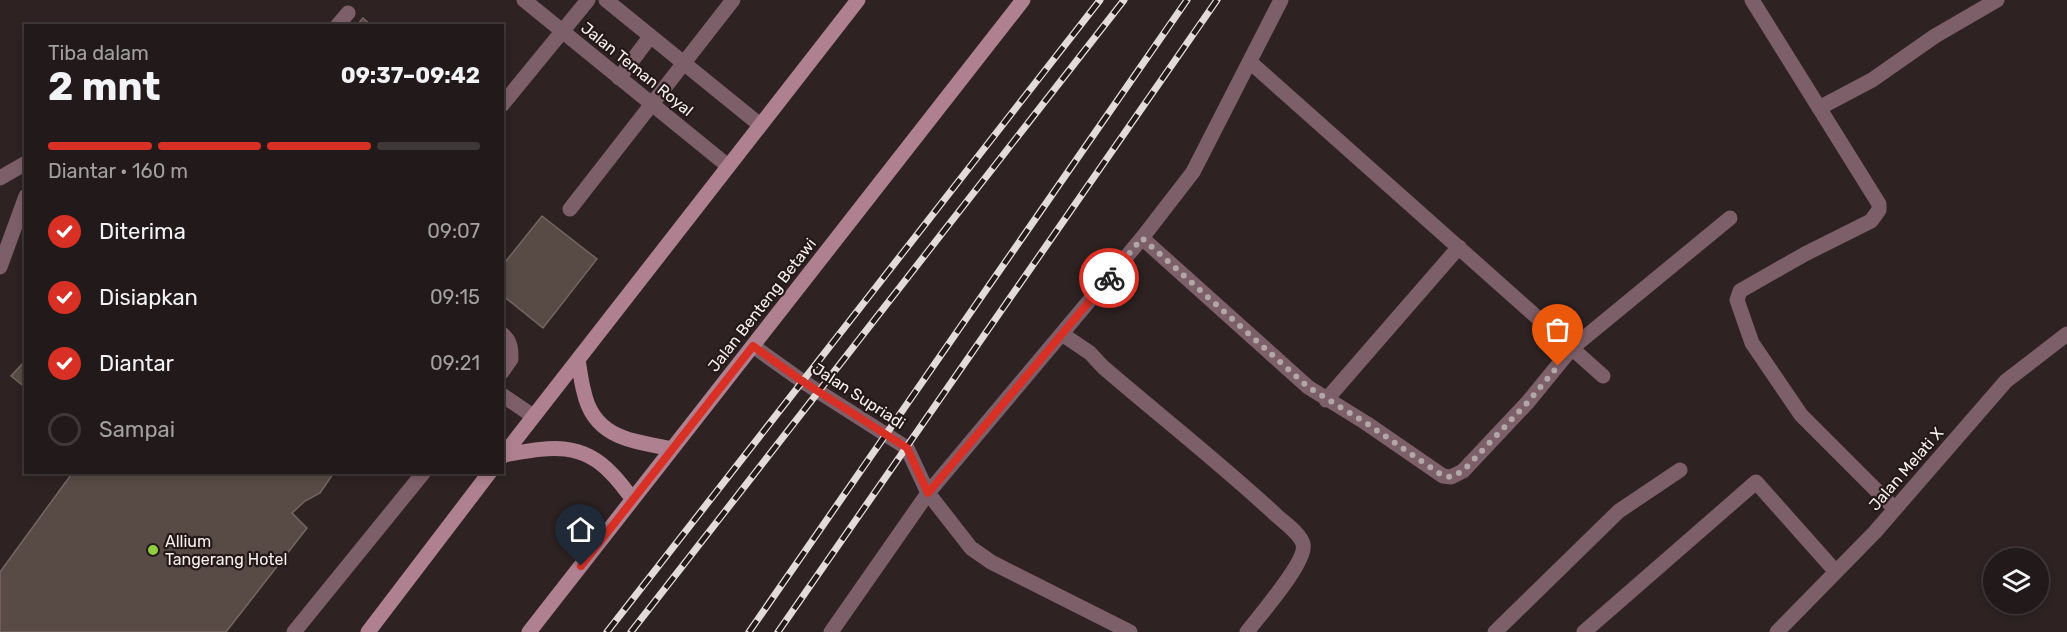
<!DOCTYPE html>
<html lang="id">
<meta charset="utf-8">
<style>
:root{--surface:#221a1a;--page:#2e2727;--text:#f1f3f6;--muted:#a2a1a2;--line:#3f3839;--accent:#d93025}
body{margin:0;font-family:Rubik,sans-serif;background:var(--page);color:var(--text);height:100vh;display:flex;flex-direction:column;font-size:22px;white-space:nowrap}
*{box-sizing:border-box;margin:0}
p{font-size:20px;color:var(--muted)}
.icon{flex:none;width:33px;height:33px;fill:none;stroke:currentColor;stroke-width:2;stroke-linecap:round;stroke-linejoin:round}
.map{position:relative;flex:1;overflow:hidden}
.details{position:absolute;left:24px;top:24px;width:480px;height:450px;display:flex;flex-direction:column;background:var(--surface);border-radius:0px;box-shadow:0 3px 9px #0003,0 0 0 2px var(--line)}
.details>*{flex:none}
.buttons{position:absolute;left:1983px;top:548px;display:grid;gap:12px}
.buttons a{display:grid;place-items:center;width:66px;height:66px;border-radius:50%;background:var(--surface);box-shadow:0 3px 9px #0003,0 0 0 2px var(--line);font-size:30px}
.pin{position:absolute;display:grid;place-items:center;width:51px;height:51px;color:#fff;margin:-62px -26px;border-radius:50% 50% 50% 0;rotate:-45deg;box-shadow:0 0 6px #0007}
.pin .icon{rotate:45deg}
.courier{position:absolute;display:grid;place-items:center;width:60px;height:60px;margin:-30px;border:4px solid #d93025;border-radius:50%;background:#fff;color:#222;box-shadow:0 2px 8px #0007}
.overview em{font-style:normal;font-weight:700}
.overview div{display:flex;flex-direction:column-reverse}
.overview{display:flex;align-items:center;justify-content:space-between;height:102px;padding:0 24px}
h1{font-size:39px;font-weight:700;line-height:45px}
.bar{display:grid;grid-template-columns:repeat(4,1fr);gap:9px 6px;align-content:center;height:72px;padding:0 24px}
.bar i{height:8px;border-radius:4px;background:var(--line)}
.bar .current{background:var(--accent)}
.bar p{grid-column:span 4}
ol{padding:0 24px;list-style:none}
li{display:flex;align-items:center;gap:18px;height:66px}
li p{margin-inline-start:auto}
li .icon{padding:6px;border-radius:50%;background:var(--accent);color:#fff;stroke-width:4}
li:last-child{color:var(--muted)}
li i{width:33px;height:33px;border:3px solid var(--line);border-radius:50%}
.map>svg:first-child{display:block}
.building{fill:#584b46;stroke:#746661;stroke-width:1.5}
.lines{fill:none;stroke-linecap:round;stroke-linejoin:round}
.service{stroke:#7d5f6a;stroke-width:15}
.minor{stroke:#7d5f6a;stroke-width:15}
.tertiary{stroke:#7d5f6a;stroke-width:15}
.secondary{stroke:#ae8090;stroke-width:15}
.rail-casing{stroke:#e3dada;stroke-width:7}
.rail{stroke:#241818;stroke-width:4.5;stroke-dasharray:14;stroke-linecap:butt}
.done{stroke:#b1a7a7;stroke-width:6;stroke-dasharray:0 10.8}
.route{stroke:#d93025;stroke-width:8}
.poi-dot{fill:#90cd41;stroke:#241818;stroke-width:2}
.labels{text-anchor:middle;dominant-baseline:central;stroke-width:4.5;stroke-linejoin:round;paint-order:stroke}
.street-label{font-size:16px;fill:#f8efef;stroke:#241818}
.poi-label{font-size:16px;fill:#f8efef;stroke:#241818;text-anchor:start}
</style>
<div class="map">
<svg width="2067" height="632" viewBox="0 0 2067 632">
<rect width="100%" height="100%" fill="#2e2222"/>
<path class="building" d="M363 18 372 26H356Z
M542 216 597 259 543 328 502 295V266Z
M26 360V388L11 376Z
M73 472H333V474L320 493 305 501 292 513 307 528 226 632H0V572Z"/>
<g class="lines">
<path class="service" d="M337 26 348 13
M502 105 588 0
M0 178 26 163
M570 209 733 0
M0 267 26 196
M502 334C511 341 511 349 511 359
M502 372 511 359
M502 395 533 416
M294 632 424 472"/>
<path class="minor" d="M1752 0 1879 204V210L1871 221 1805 254 1740 291 1737 300 1752 343 1801 415 1895 509
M1250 62 1603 376
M1819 108 1872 80 1935 36 1997 0
M1142 238 1308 387 1366 423 1443 476 1451 477 1463 471 1528 402 1572 348 1730 218
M1062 334 1090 353 1103 367C1160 416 1220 463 1275 514 1283 522 1300 533 1303 544 1308 561 1258 617 1247 632
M753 346 802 381 907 448 928 493 971 548 991 562 1130 632
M1326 400 1459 247
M831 632 928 493 1142 238 1193 172 1281 0
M1495 632 1619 511 1680 470
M1584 632 1756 482 1836 572
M1777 632 1875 532 2006 381 2067 334"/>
<path class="tertiary" d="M524 0 728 166
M606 0 760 125
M619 78 650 37"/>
<path class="secondary" d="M578 360C580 370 581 382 584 392 594 439 634 441 672 449
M504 455C546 448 580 439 612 474 620 482 626 491 633 499
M502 457 858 0
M368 632 490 472
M529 632 1023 0"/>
<g class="rail-casing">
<path id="rail" d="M607 632 1100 0
M631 632 1124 0
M749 632 1187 0
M778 632 1217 0"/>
</g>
<use href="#rail" class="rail"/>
</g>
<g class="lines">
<path class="done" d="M1109 278 1142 238 1308 387 1366 423 1443 476 1451 477 1463 471 1528 402 1558 366"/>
<path class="route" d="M581 566 753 346 802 381 907 448 928 493 1109 278"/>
</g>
<circle class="poi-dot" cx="153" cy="550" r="6"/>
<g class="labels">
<g class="street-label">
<text transform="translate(637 69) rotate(39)">Jalan Teman Royal</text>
<text transform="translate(762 305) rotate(-52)">Jalan Benteng Betawi</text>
<text transform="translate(859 396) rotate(33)">Jalan Supriadi</text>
<text transform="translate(1906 469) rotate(-49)">Jalan Melati X</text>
</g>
<g class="poi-label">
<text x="165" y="541">Allium<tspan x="165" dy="18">Tangerang Hotel</tspan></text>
</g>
</g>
</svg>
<div class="buttons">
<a><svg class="icon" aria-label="layers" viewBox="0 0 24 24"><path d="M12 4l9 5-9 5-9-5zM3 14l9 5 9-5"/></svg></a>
</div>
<div class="pin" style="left:1558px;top:366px;background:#ea580c"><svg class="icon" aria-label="bag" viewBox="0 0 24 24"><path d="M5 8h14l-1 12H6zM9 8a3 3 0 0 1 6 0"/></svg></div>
<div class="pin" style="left:581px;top:566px;background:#1f2937"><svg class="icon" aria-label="home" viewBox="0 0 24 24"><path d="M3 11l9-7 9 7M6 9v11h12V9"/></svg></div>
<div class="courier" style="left:1109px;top:278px"><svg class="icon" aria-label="bike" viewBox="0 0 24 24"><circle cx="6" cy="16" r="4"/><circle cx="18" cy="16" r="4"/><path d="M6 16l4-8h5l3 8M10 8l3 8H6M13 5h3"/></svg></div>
<section class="details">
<div class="overview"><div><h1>2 mnt</h1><p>Tiba dalam</p></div><em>09:37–09:42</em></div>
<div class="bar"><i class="current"></i><i class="current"></i><i class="current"></i><i></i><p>Diantar · 160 m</p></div>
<ol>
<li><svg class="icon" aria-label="check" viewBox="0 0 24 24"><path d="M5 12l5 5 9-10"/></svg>Diterima<p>09:07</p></li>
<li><svg class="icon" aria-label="check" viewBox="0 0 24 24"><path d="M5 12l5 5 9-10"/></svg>Disiapkan<p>09:15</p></li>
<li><svg class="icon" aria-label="check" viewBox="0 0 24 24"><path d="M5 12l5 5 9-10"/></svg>Diantar<p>09:21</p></li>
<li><i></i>Sampai</li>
</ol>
</section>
</div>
